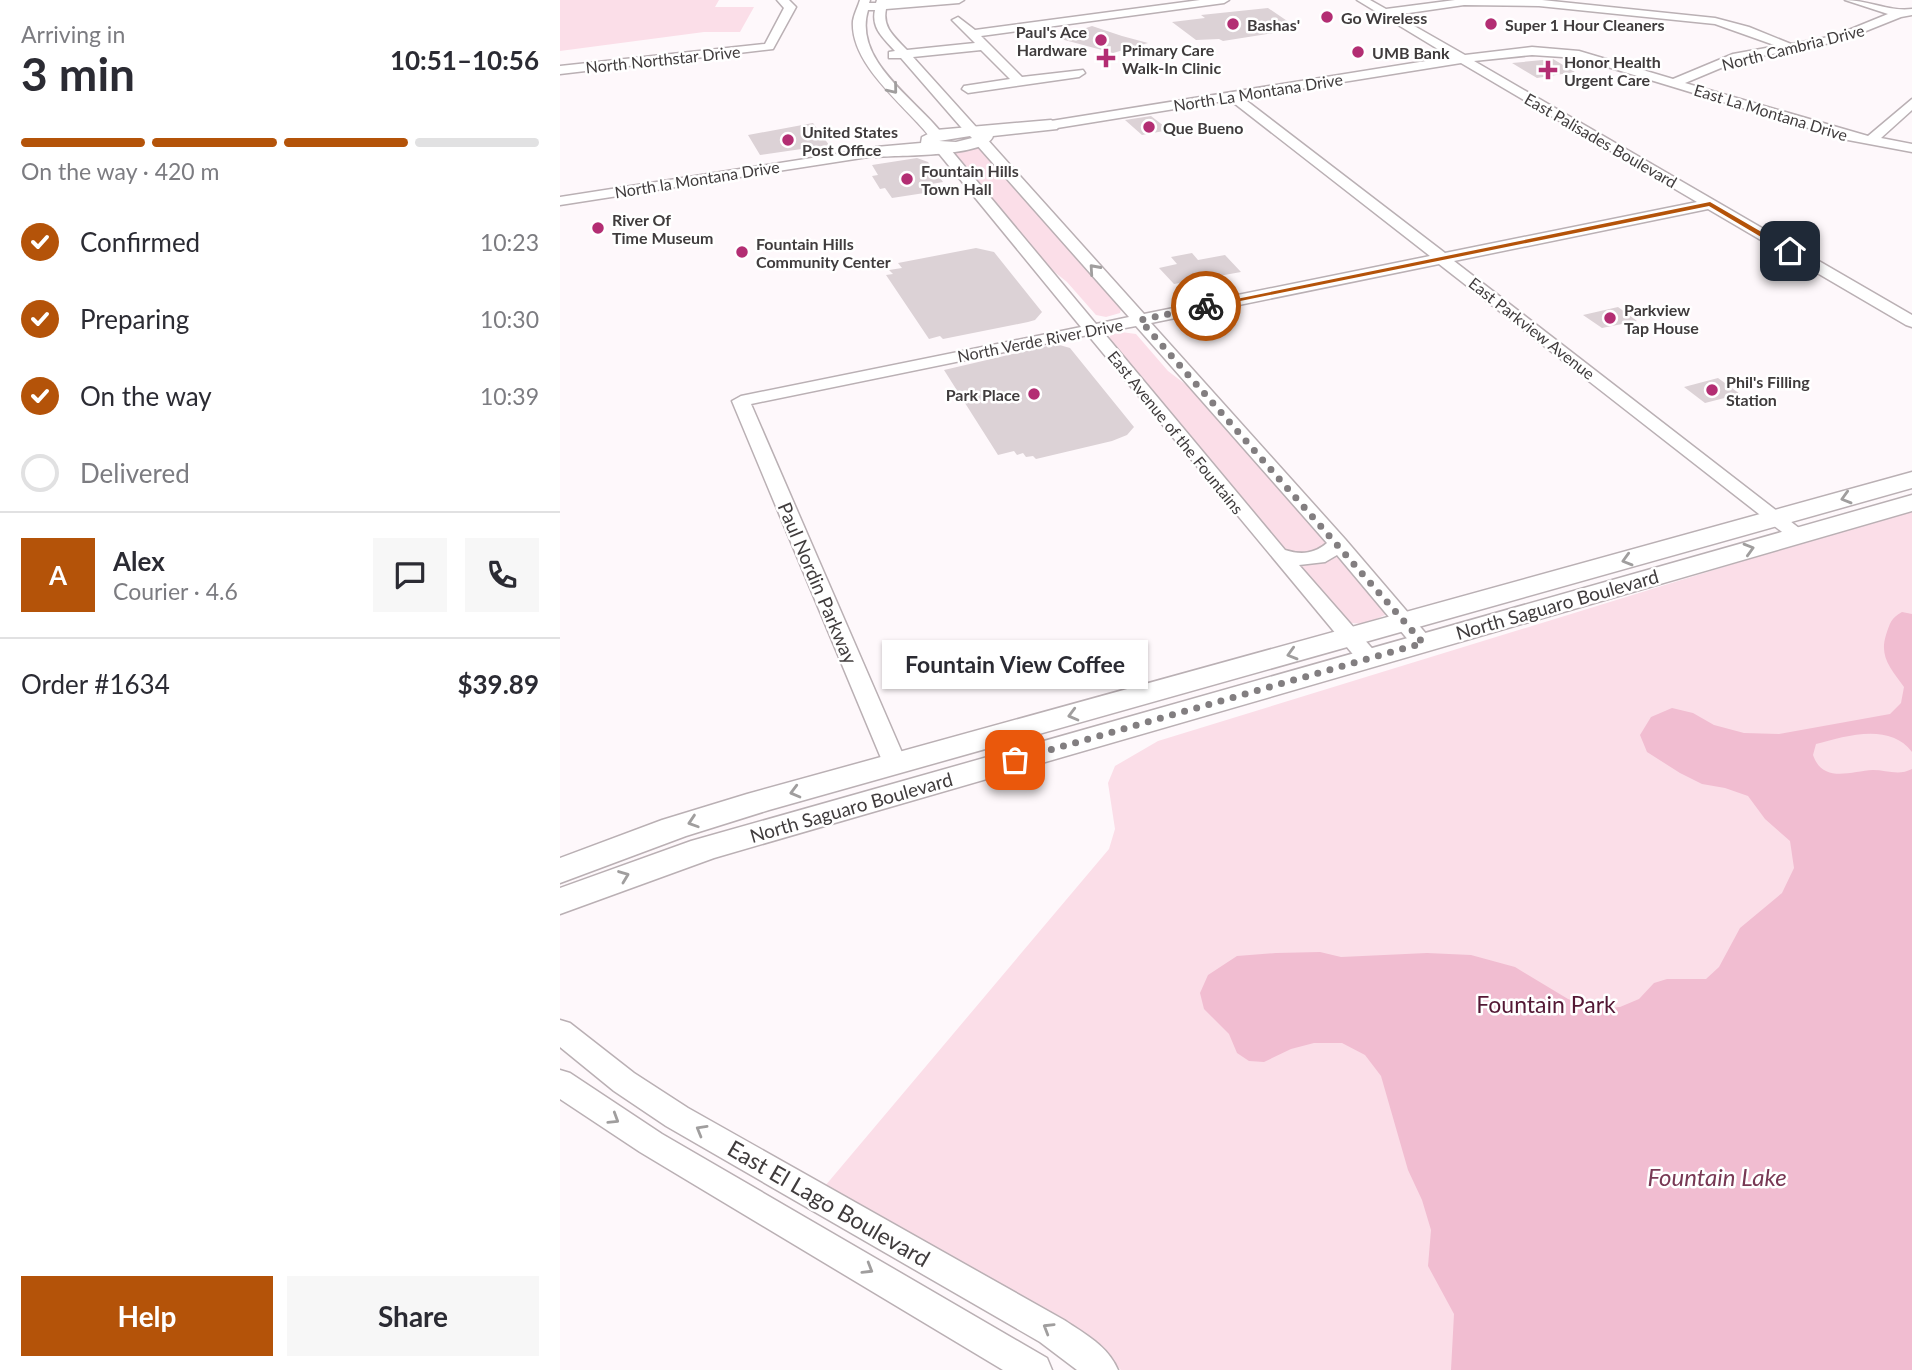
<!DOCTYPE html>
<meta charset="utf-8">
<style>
:root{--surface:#fff;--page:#f7f7f7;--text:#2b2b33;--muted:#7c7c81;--line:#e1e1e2;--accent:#b45309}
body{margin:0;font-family:Lato,sans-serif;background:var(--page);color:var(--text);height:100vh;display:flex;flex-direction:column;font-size:26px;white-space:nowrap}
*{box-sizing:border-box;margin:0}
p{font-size:23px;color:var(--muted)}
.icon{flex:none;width:38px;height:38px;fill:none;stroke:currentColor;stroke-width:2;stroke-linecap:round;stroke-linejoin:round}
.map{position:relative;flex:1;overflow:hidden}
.side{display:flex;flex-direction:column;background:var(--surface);width:560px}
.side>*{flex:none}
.pin{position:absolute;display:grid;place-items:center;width:60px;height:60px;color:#fff;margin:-30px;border-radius:14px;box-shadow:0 4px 10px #0006}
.courier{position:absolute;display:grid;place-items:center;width:70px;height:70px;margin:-35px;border:5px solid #b45309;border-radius:50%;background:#fff;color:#222;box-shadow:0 2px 9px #0007}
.bubble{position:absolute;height:49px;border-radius:0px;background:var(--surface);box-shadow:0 2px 5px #0004;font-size:23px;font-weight:700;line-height:49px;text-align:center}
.headline em{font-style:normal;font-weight:700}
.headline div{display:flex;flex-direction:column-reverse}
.headline{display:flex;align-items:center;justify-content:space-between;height:119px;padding:0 21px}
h1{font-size:46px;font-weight:700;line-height:52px}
.bar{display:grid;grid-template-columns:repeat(4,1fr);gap:10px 7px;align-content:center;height:84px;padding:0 21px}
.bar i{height:9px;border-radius:5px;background:var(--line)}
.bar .current{background:var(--accent)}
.bar p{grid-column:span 4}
.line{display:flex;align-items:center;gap:18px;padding:0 21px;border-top:2px solid var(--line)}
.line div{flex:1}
.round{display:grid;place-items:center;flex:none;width:74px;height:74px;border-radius:0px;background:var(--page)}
ol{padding:0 21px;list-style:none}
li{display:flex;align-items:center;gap:21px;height:77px}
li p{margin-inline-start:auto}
li .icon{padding:7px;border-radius:50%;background:var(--accent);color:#fff;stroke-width:4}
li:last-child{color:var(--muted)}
li i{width:38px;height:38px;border:4px solid var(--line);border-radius:50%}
.primary-button{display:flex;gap:14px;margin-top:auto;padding:14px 21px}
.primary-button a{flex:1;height:80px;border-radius:0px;background:var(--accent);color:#fff;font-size:28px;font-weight:700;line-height:80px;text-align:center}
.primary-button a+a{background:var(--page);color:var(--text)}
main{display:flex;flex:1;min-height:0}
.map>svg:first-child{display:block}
.green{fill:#fbdee8}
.water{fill:#f1bdd1}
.building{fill:#dcd2d6}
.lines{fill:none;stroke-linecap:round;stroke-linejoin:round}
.minor-casing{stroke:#bab0b4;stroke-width:3}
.major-casing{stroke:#bab0b4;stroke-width:3}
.minor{fill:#fff;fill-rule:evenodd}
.major{fill:#fff;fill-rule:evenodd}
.oneway{stroke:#a09e9e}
.route{fill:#b45309}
.done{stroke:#827e80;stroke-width:7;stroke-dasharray:0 12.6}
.poi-dot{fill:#b32e73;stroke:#fff;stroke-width:2.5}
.labels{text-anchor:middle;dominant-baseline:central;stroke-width:5;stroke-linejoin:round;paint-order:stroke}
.far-poi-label{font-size:16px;font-weight:bold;fill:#403c3d;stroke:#fff;text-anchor:start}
.far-street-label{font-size:16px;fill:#403c3d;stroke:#fff}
.street-label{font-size:19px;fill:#403c3d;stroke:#fff}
.near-park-label{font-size:23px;fill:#541835;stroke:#fff}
.near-street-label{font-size:23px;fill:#403c3d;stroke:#fff}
.near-water-label{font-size:24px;font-style:italic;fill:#783854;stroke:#fff}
</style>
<main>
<section class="side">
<div class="headline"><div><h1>3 min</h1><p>Arriving in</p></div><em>10:51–10:56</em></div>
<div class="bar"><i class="current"></i><i class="current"></i><i class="current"></i><i></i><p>On the way · 420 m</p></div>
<ol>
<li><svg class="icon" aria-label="check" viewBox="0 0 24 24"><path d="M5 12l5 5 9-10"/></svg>Confirmed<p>10:23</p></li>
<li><svg class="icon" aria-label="check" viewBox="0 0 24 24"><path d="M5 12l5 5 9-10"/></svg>Preparing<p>10:30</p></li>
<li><svg class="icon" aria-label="check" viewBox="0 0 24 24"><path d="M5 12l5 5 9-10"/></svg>On the way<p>10:39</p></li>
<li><i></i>Delivered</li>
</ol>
<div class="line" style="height:126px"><b class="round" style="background:var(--accent);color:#fff">A</b><div><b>Alex</b><p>Courier · 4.6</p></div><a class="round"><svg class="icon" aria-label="chat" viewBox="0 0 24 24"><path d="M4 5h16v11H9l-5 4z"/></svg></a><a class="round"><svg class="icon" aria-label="phone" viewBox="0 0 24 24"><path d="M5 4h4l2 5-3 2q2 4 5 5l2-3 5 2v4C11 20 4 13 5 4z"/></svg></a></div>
<div class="line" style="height:91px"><div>Order #1634</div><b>$39.89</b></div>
<div class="primary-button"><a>Help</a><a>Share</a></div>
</section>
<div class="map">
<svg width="1352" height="1370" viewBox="0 0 1352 1370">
<rect width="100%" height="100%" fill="#fef8fb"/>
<path class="green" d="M0 0H159L155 7H194L180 32H144L0 51Z
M419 144 561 309 560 313 546 317 536 315 507 282 487 266 392 152Z
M561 332 576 334 608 371 633 390 768 544 763 552 728 553 551 342 548 339 551 335Z
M1352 509V1370H561L531 1343 265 1186 549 849 555 829 548 783 555 766 598 741Z
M777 555 826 613 825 615 805 624 790 623 739 565Z"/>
<path class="water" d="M1342 612 1352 614V752C1330 722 1285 736 1256 744L1253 755C1263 784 1291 771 1313 770 1326 770 1339 776 1352 769V1370H891L894 1314 868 1266 871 1230 862 1200 848 1170 821 1076 805 1055 782 1043H754L731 1049 704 1062 689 1061 677 1053 669 1034 644 1009 640 993 648 975 677 956 716 953 760 952 781 957 867 953 911 955 955 967 1008 999 1034 1009 1060 1007 1079 999 1094 983 1107 979H1146L1159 967 1180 928 1222 893 1234 868 1230 841 1205 819 1188 796 1165 788 1142 784 1120 773 1087 752 1080 735 1091 717 1112 708 1133 713 1154 725 1184 733 1219 734 1330 714 1341 703 1344 687C1331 669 1319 657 1326 635 1330 623 1331 618 1342 612Z"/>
<path class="building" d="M708 8 739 29 663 41 659 39 636 40 612 22 645 18 641 15Z
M532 26 562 36 588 43 553 53 497 38Z
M993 59 1015 72 977 78 952 63Z
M591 116 609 130 582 135 565 120Z
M253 123 269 145 200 155 188 135Z
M357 158 368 162 383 182 366 185 371 192 332 198 325 188 320 189 312 176 318 175 312 165Z
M416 248 434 252 482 312 475 320 468 322 383 339 380 336 369 339 326 275 333 274 329 270 342 268 338 263Z
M632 253 638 260 665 255 681 272 614 284 599 268 617 264 611 257Z
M1058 307 1077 321 1042 328 1023 315Z
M496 344 510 348 574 427 567 435 552 441 476 459 473 456 466 457 463 453 457 455 454 451 438 455 384 370Z
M1158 378 1180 394 1145 403 1124 387Z"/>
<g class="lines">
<g class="minor-casing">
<path id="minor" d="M217 0H229L236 7 213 49 0 74V66L205 44 224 8Z
M300 0H310L309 3H316L317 0H404L399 3 326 9C322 28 335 37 347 50L415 43 392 20 398 17 415 30 640 0H669L664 3 421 36 462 77 523 70 525 73 519 77 408 93 402 89 404 86 450 79 421 50 353 57 417 128 419 131 412 135 407 134 341 58H329V52L335 51C323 38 311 28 315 10H308C293 60 354 98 381 132V138H371C346 106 290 65 293 21 294 14 298 7 300 0Z
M797 0H810L826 9 895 0H982L1155 18 1189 27 1231 44 1274 36 1328 14 1285 0C1308 0 1329 12 1352 9V15L1341 17 1281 41 1180 60 1125 83 1308 136 1352 99V110L1321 138 1352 144V152L1288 140 1018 58 972 55 914 61 1352 315V327L1346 325 1148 209 894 261 1248 535 1245 539H1231L879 264 591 323 785 539 874 643 871 648H855L777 555 765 562 739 565 817 654 820 659 817 664H801L528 335 191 404 347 764 344 770 335 772 326 770 172 401 181 396 521 327 376 150 374 147 381 143 386 144 536 324 569 317 416 144V138H426L584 314 870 256 670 100 491 129 484 125 491 121 891 57ZM904 5 979 6 1155 24 1217 46 1173 54 1113 79 1019 51 972 47 905 55 835 15ZM901 63 1137 202 885 253 683 98ZM576 326 767 543C754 554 741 555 725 550L543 332Z
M316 148 323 152 321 155 0 205V197Z
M0 1020 10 1023 74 1073 128 1108 504 1320C525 1334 548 1346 558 1370H517L480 1342 106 1126 54 1091 0 1047Z
M0 1070 10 1073 102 1134 487 1358 492 1370H443L80 1152 0 1099Z"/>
</g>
<g class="major-casing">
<path id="major" d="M491 120 500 125 497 129 433 136C427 157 339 155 316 157L307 152 316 147 361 143 362 137 376 130ZM410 136 412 138 396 142 379 141Z
M1352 472V488L209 810 126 836 0 883V858L102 820 187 794Z
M1352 495V511L154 858 0 914V888L131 841Z"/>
</g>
<use href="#minor" class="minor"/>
<use href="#major" class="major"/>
</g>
<defs><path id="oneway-chevron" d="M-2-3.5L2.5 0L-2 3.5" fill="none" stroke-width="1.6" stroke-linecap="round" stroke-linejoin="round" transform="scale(1.75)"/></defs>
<g class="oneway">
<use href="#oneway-chevron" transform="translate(333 89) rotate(51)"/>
<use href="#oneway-chevron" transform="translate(534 269) rotate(-132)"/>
<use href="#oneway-chevron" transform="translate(1286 498) rotate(164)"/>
<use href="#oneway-chevron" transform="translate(1189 549) rotate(-16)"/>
<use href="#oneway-chevron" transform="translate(1067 560) rotate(164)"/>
<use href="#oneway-chevron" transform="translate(732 654) rotate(164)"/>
<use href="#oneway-chevron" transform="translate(513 715) rotate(165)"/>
<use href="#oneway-chevron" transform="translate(235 792) rotate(165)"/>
<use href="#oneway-chevron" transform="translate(133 822) rotate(162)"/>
<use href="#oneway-chevron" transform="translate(64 876) rotate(-21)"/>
<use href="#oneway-chevron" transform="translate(54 1119) rotate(32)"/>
<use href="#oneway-chevron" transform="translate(141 1130) rotate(-150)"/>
<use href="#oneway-chevron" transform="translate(308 1269) rotate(31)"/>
<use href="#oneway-chevron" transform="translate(488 1328) rotate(-149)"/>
</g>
<path class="route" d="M1150 202 1234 251 1228 253 1149 206 646 308 642 306Z"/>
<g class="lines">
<path class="done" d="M455 760 863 643 580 320 646 306"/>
</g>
<g class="poi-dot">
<circle cx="767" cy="17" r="7"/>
<circle cx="673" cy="24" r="7"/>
<circle cx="931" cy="24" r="7"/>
<circle cx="541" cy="40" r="7"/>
<circle cx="798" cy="52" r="7"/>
<path d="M542.5 47.5h7v7h7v7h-7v7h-7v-7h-7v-7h7z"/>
<path d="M984.5 59.5h7v7h7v7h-7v7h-7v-7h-7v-7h7z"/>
<circle cx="589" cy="127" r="7"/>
<circle cx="228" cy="140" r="7"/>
<circle cx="347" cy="179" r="7"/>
<circle cx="38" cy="228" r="7"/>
<circle cx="182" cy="252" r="7"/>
<circle cx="1050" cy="318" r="7"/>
<circle cx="1152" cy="390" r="7"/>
<circle cx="474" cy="394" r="7"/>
</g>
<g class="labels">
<g class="far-poi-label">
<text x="781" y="17">Go Wireless</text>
<text x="687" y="24">Bashas'</text>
<text x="945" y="24">Super 1 Hour Cleaners</text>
<text x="527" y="31" text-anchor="end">Paul's Ace<tspan x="527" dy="18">Hardware</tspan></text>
<text x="562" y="49">Primary Care<tspan x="562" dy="18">Walk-In Clinic</tspan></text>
<text x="812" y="52">UMB Bank</text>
<text x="1004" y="61">Honor Health<tspan x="1004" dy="18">Urgent Care</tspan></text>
<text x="603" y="127">Que Bueno</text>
<text x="242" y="131">United States<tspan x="242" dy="18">Post Office</tspan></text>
<text x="361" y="170">Fountain Hills<tspan x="361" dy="18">Town Hall</tspan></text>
<text x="52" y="219">River Of<tspan x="52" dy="18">Time Museum</tspan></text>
<text x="196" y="243">Fountain Hills<tspan x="196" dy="18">Community Center</tspan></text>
<text x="1064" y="309">Parkview<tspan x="1064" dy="18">Tap House</tspan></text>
<text x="1166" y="381">Phil's Filling<tspan x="1166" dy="18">Station</tspan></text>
<text x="460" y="394" text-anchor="end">Park Place</text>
</g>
<g class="far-street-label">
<text transform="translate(1233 47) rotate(-14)">North Cambria Drive</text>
<text transform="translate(103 59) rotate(-6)">North Northstar Drive</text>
<text transform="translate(698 92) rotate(-9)">North La Montana Drive</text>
<text transform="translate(1211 112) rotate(17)">East La Montana Drive</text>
<text transform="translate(1041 140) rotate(30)">East Palisades Boulevard</text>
<text transform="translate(137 179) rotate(-9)">North la Montana Drive</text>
<text transform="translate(972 328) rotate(38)">East Parkview Avenue</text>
<text transform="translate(480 340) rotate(-11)">North Verde River Drive</text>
<text transform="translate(616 432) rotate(51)">East Avenue of the Fountains</text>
</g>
<g class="street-label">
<text transform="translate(258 583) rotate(67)">Paul Nordin Parkway</text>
<text transform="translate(997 604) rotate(-16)">North Saguaro Boulevard</text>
<text transform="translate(291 807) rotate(-16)">North Saguaro Boulevard</text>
</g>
<g class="near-park-label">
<text x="986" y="1004">Fountain Park</text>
</g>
<g class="near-street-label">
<text transform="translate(269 1203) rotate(30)">East El Lago Boulevard</text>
</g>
<g class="near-water-label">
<text x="1157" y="1176">Fountain Lake</text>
</g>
</g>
</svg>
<div class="pin" style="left:455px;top:760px;background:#ea580c"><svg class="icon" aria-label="bag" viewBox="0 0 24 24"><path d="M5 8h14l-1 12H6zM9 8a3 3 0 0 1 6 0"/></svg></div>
<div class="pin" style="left:1230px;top:251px;background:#1f2937"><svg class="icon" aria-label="home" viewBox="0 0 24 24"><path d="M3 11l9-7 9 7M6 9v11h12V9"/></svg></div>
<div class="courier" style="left:646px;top:306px"><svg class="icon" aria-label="bike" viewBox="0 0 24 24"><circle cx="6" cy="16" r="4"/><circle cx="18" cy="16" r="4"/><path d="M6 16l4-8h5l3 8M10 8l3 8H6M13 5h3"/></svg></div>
<div class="bubble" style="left:322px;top:640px;width:266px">Fountain View Coffee</div>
</div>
</main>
